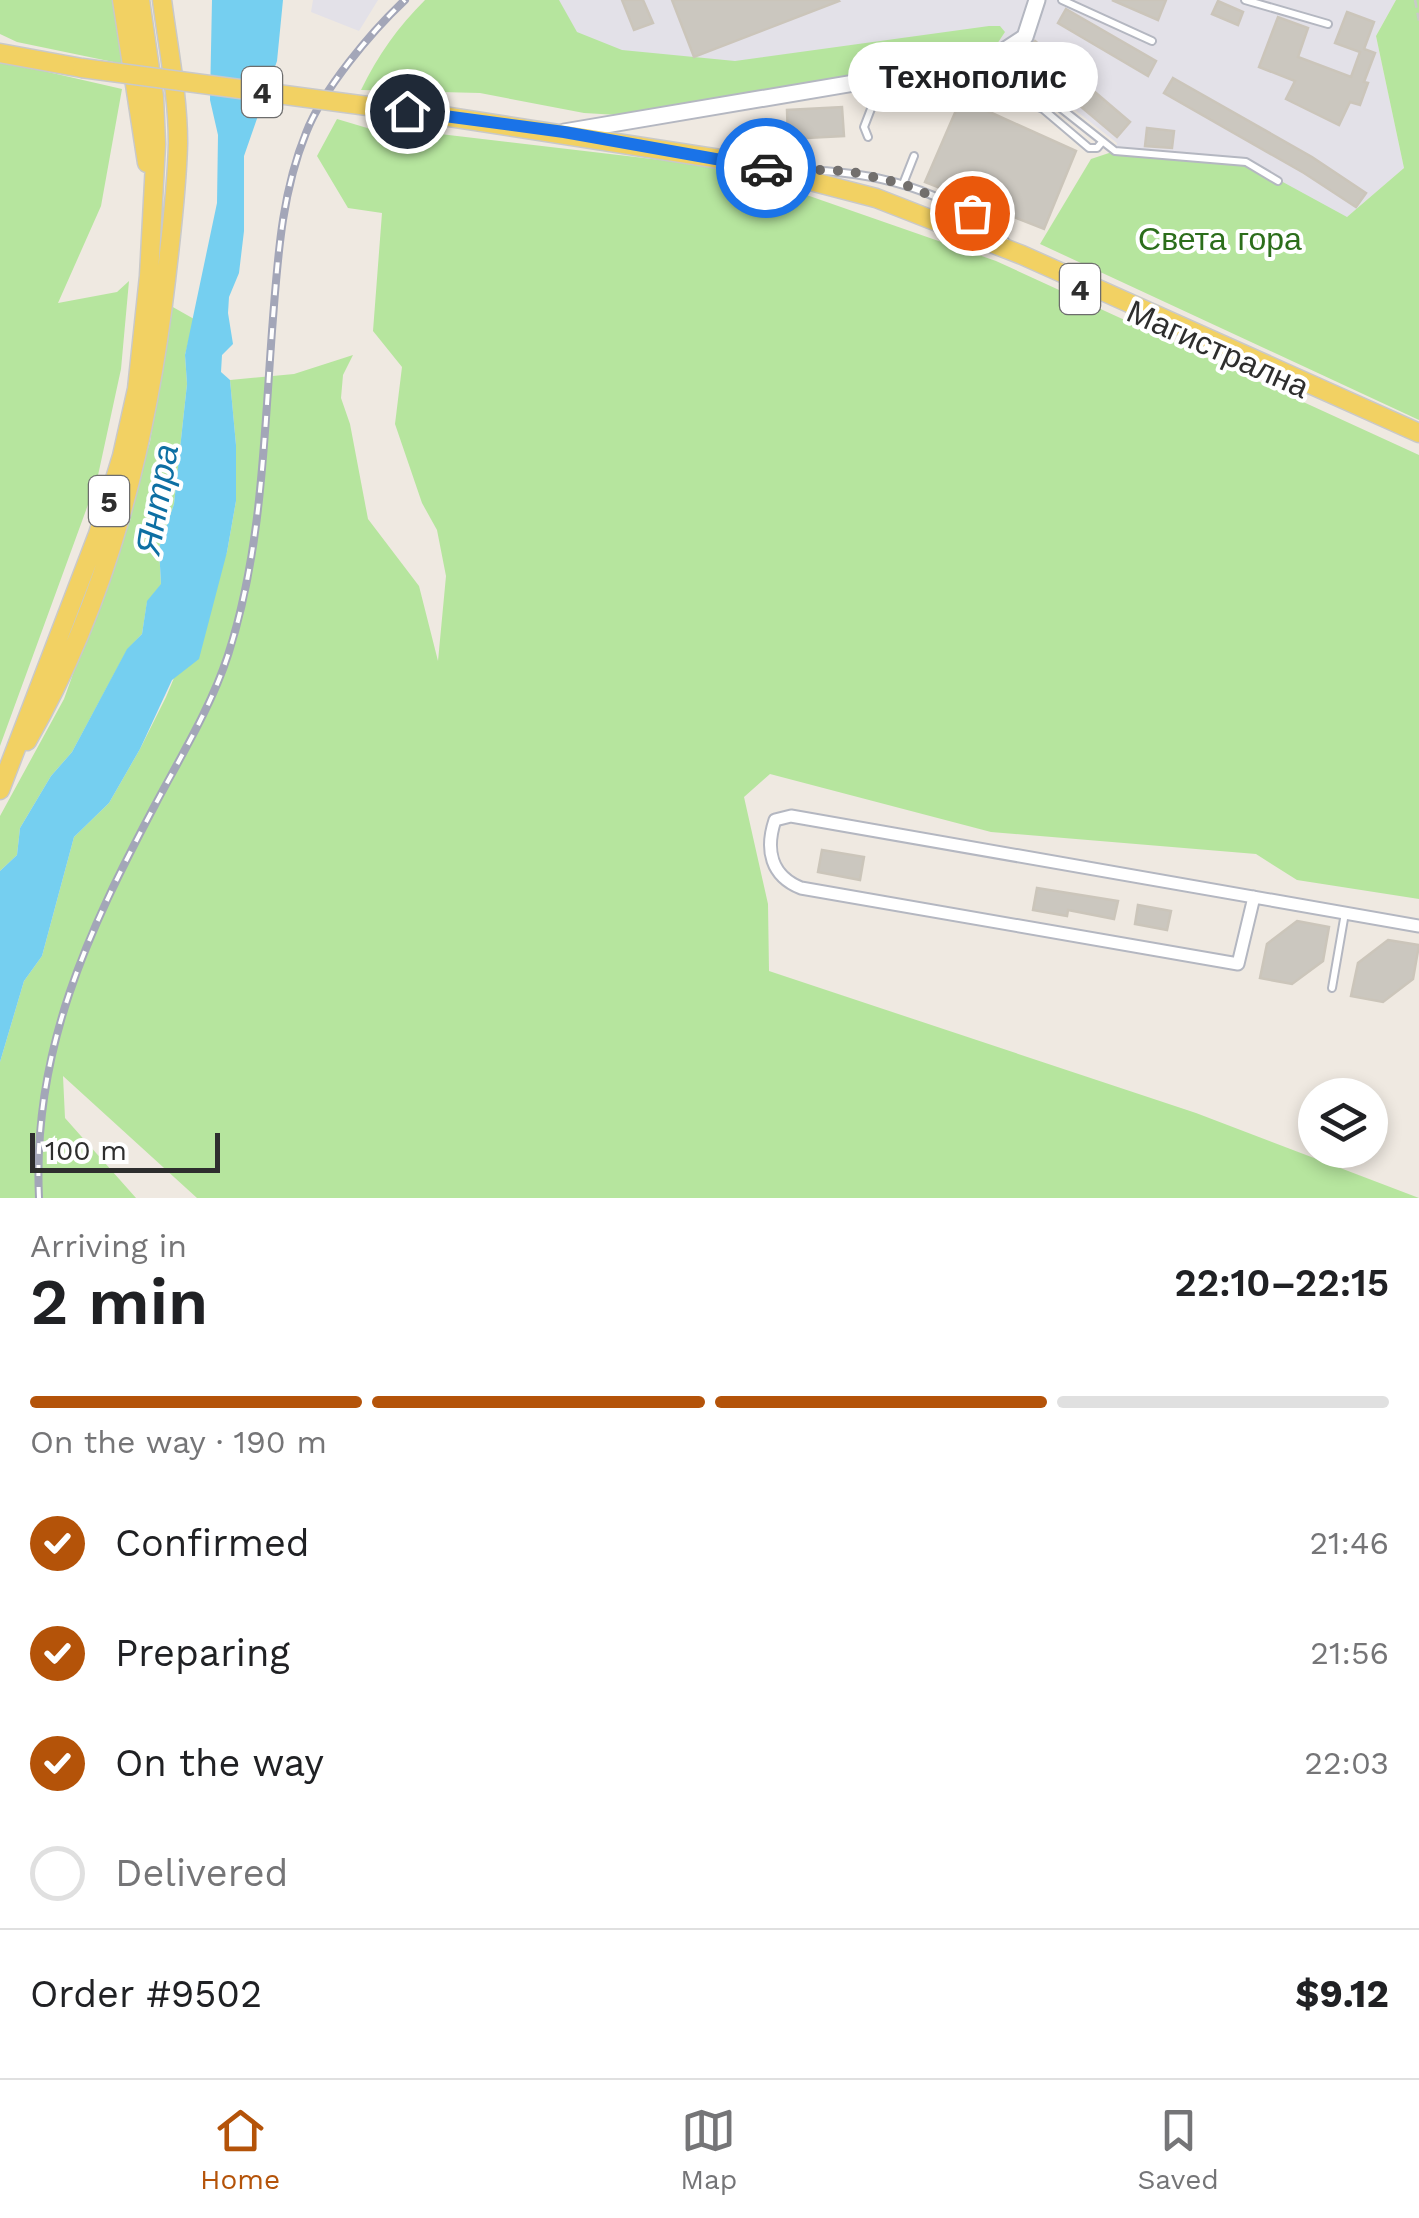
<!DOCTYPE html>
<meta charset="utf-8">
<style>
:root{--surface:#fff;--page:#f2f2f2;--text:#202124;--muted:#757577;--line:#e0e0e0;--accent:#b45309}
body{margin:0;font-family:"Work Sans",sans-serif;background:var(--page);color:var(--text);height:100vh;display:flex;flex-direction:column;font-size:38px;white-space:nowrap}
*{box-sizing:border-box;margin:0}
p{font-size:32px;color:var(--muted)}
.icon{flex:none;width:55px;height:55px;fill:none;stroke:currentColor;stroke-width:2;stroke-linecap:round;stroke-linejoin:round}
.map{position:relative;height:1198px;overflow:hidden}
.details{display:flex;flex-direction:column;background:var(--surface);flex:1}
.details>*{flex:none}
.fabs{position:absolute;left:1298px;top:1078px;display:grid;gap:20px}
.fabs a{display:grid;place-items:center;width:90px;height:90px;border-radius:50%;background:var(--surface);box-shadow:0 5px 15px #0003;font-size:50px}
.scale{position:absolute;left:30px;bottom:25px;width:190px;box-sizing:border-box;padding-left:10px;border:5px solid #2e2e2e;border-top:0;font-size:28px;line-height:35px;white-space:nowrap;color:#2e2e2e;-webkit-text-stroke:8px #fff;paint-order:stroke}
.pin{position:absolute;display:grid;place-items:center;width:85px;height:85px;color:#fff;margin:-42px;border:5px solid #fff;border-radius:50%;box-shadow:0 2px 10px #0007}
.courier{position:absolute;display:grid;place-items:center;width:100px;height:100px;margin:-50px;border:8px solid #1a73e8;border-radius:50%;background:#fff;color:#222;box-shadow:0 2px 12px #0007}
.bubble{position:absolute;height:70px;border-radius:35px;background:var(--surface);box-shadow:0 5px 15px #0003;font-size:32px;font-weight:600;line-height:70px;text-align:center}
.summary em{font-style:normal;font-weight:600}
.summary div{display:flex;flex-direction:column-reverse}
.summary{display:flex;align-items:center;justify-content:space-between;height:170px;padding:0 30px}
h1{font-size:65px;font-weight:600;line-height:75px}
.bar{display:grid;grid-template-columns:repeat(4,1fr);gap:15px 10px;align-content:center;height:120px;padding:0 30px}
.bar i{height:12px;border-radius:8px;background:var(--line)}
.bar .selected{background:var(--accent)}
.bar p{grid-column:span 4}
.line{display:flex;align-items:center;gap:25px;padding:0 30px;border-top:2px solid var(--line)}
.line div{flex:1}
ol{padding:0 30px;list-style:none}
li{display:flex;align-items:center;gap:30px;height:110px}
li p{margin-inline-start:auto}
li .icon{padding:10px;border-radius:50%;background:var(--accent);color:#fff;stroke-width:4}
li:last-child{color:var(--muted)}
li i{width:55px;height:55px;border:5px solid var(--line);border-radius:50%}
.dock{display:flex;justify-content:space-around;align-items:center;height:140px;border-top:2px solid var(--line);background:var(--surface);font-size:28px;color:var(--muted)}
.dock a{display:grid;justify-items:center;gap:5px}
.dock .selected{color:var(--accent)}
.map>svg:first-child{display:block}
.industrial{fill:#e3e1e8}
.green{fill:#b6e59e}
.water{fill:#75cff0}
.building{fill:#cbc7bf;stroke:#cbc5ba;stroke-width:2.5}
.lines{fill:none;stroke-linecap:round;stroke-linejoin:round}
.service-casing{stroke:#b4b7c1;stroke-width:10}
.minor-casing{stroke:#b4b7c1;stroke-width:15}
.tertiary-casing{stroke:#b4b7c1;stroke-width:19}
.primary-casing{stroke:#c9c9c9;stroke-width:21}
.path{stroke:#c9c9c9;stroke-width:2.5;stroke-dasharray:8 5;stroke-linecap:butt}
.service{stroke:#fff;stroke-width:6}
.minor{stroke:#fff;stroke-width:11}
.tertiary{stroke:#fff;stroke-width:15}
.primary{stroke:#f2d163;stroke-width:18}
.rail-casing{stroke:#a3a6b8;stroke-width:8}
.rail{stroke:#fff;stroke-width:4;stroke-dasharray:11;stroke-linecap:butt}
.primary-bridge-casing{stroke:#c9c9c9;stroke-width:21;stroke-linecap:butt}
.primary-bridge{stroke:#f2d163;stroke-width:18}
.done{stroke:#726f6d;stroke-width:10;stroke-dasharray:0 18}
.route{stroke:#1a73e8;stroke-width:12}
.labels{text-anchor:middle;dominant-baseline:central;stroke-width:8;stroke-linejoin:round;paint-order:stroke}
.shield{fill:#fff;stroke:#6d6d6d;stroke-width:2.5}
.shield-label{font-size:30px;font-weight:bold;fill:#2e2e2e}
.park-label{font-size:32px;fill:#2c6e1b;stroke:#fff}
.street-label{font-size:32px;fill:#2e2e2e;stroke:#fff}
.water-label{font-size:35px;font-style:italic;fill:#0d6fa3;stroke:#fff}
</style>
<div class="map">
<svg width="1419" height="1198" viewBox="0 0 1419 1198">
<rect width="100%" height="100%" fill="#efe9e1"/>
<path class="industrial" d="M313 0H378L359 31 311 12Z
M487 0H1396L1376 36 1404 168 1346 218 1278 181 1115 151 1117 143 995 47 1005 32 725 73 583 79Z"/>
<path class="green" d="M0 0H112L123 64 17 42 0 34Z
M425 0H559L577 32 622 50 735 61 989 26H1000L1005 32 995 47 975 54 635 116 584 113 480 93 361 90C378 55 398 27 425 0Z
M1396 0H1419V420L1040 244 1091 159 1115 151 1246 162 1347 217 1404 168 1376 36Z
M0 61 122 89 101 206 58 303 117 292 129 281 121 369 97 480 0 746Z
M337 119 374 130 440 134 729 168 996 261 1419 455V899L1297 880 1256 854 991 832 770 774 744 797 768 904 769 971 1196 1113 1419 1198H197L63 1076 65 1118 136 1198H0V1062L24 981 42 956 74 837 109 803 140 749 166 697 227 552 236 501V445L230 380 294 374 353 355 343 375 341 398 350 424 368 519 419 586 438 661 446 576 437 530 422 503 395 424 402 367 373 331 382 213 348 208 317 156Z
M171 306 194 319 185 355 187 384 174 504 159 548 161 585 147 602 142 634 127 650 72 752 51 776 20 828 17 855 0 871V816L64 699 115 557 150 442Z"/>
<path class="water" d="M212 0H283L277 61 244 156V231L239 273 229 297 228 313 233 344 222 355 221 372 230 380 236 445V501L227 552 199 659 172 680 140 749 109 803 74 837 42 956 24 981 0 1062V871L17 855 20 828 51 776 72 752 127 649 142 634 147 601 161 584 159 548 174 504 187 384 185 355 217 203 218 135 210 100Z"/>
<path class="building" d="M622 0H643L653 23 634 30Z
M672 0H838L839 1 694 57Z
M1112 0H1166L1158 20Z
M1218 1 1243 12 1238 25 1212 14Z
M1066 9 1156 61 1148 76 1058 23Z
M1347 12 1374 22 1364 49 1375 53 1364 82 1368 83 1360 105 1350 102 1339 125 1286 99 1295 81 1259 67 1278 17 1308 28 1298 57 1351 77 1360 52 1335 43Z
M1035 41 1130 122 1117 137 1022 57Z
M1173 78 1312 157 1366 193 1356 207 1304 173 1164 93Z
M961 99 1076 151 1044 229 925 182Z
M842 107 844 136 788 139 787 110Z
M1147 128 1174 131 1172 148 1145 146Z
M822 850 864 857 860 880 818 872Z
M1037 888 1118 901 1114 919 1068 910 1067 916 1033 910Z
M1138 905 1171 911 1167 930 1135 924Z
M1297 921 1329 927 1323 961 1292 984 1260 978 1267 944Z
M1388 940 1419 945 1413 979 1383 1002 1351 996 1358 963Z"/>
<g class="lines">
<g class="service-casing">
<path id="service" d="M1062 0 1152 41
M1245 0 1328 24
M983 65 1029 83 1115 151 1246 162 1278 181
M868 137 864 127 874 101 886 95 961 80 987 84 1043 109 1089 148H1097L1102 142
M796 170C876 171 943 188 1005 241
M903 184 914 156
M1332 988 1345 913"/>
</g>
<g class="minor-casing">
<path id="minor" d="M1254 897 1238 964 801 888C771 876 765 850 775 820L791 816 1419 926"/>
</g>
<g class="tertiary-casing">
<path id="tertiary" d="M564 132 990 60 1025 37 1037 0"/>
</g>
<g class="primary-casing">
<path id="primary" d="M122 0 147 163
M0 53 82 68
M443 116 733 161 876 198 1022 255 1419 433
M27 741C109 598 147 442 166 280 171 235 177 189 178 143 178 95 168 47 162 0
M0 790 98 534 122 456 137 389 149 276 156 144 154 97 140 0"/>
</g>
<path class="path" d="M1415 0 1419 21"/>
<use href="#service" class="service"/>
<use href="#minor" class="minor"/>
<use href="#tertiary" class="tertiary"/>
<use href="#primary" class="primary"/>
<g class="rail-casing">
<path id="rail" d="M39 1198C32 1051 88 931 155 805 181 756 211 707 228 655 263 547 264 431 273 318 278 255 282 192 306 133 323 89 371 32 405 0"/>
</g>
<use href="#rail" class="rail"/>
<g class="primary-bridge-casing">
<path id="primary-bridge" d="M82 68 443 116"/>
</g>
<use href="#primary-bridge" class="primary-bridge"/>
</g>
<g class="lines">
<path class="done" d="M766 168 848 171 903 184 972 213"/>
<path class="route" d="M407 111 564 132 766 168"/>
</g>
<g class="labels">
<g class="shield">
<rect x="242" y="67" width="40" height="50" rx="8"/>
<rect x="1060" y="264" width="40" height="50" rx="8"/>
<rect x="89" y="476" width="40" height="50" rx="8"/>
</g>
<g class="shield-label">
<text x="262" y="92">4</text>
<text x="1080" y="289">4</text>
<text x="109" y="501">5</text>
</g>
<g class="park-label">
<text x="1220" y="239">Света гора</text>
</g>
<g class="street-label">
<text transform="translate(1218 349) rotate(24)">Магистрална</text>
</g>
<g class="water-label">
<text transform="translate(157 499) rotate(-80)">Янтра</text>
</g>
</g>
</svg>
<div class="fabs">
<a><svg class="icon" aria-label="layers" viewBox="0 0 24 24"><path d="M12 4l9 5-9 5-9-5zM3 14l9 5 9-5"/></svg></a>
</div>
<div class="scale">100 m</div>
<div class="pin" style="left:972px;top:213px;background:#ea580c"><svg class="icon" aria-label="bag" viewBox="0 0 24 24"><path d="M5 8h14l-1 12H6zM9 8a3 3 0 0 1 6 0"/></svg></div>
<div class="pin" style="left:407px;top:111px;background:#1f2937"><svg class="icon" aria-label="home" viewBox="0 0 24 24"><path d="M3 11l9-7 9 7M6 9v11h12V9"/></svg></div>
<div class="courier" style="left:766px;top:168px"><svg class="icon" aria-label="car" viewBox="0 0 24 24"><path d="M5 17H2v-5l4-1 3-4h7l3 4 3 1v5h-3M9 17h6M6 11h13"/><circle cx="7" cy="17" r="2"/><circle cx="17" cy="17" r="2"/></svg></div>
<div class="bubble" style="left:848px;top:42px;width:250px">Технополис</div>
</div>
<section class="details">
<div class="summary"><div><h1>2 min</h1><p>Arriving in</p></div><em>22:10–22:15</em></div>
<div class="bar"><i class="selected"></i><i class="selected"></i><i class="selected"></i><i></i><p>On the way · 190 m</p></div>
<ol>
<li><svg class="icon" aria-label="check" viewBox="0 0 24 24"><path d="M5 12l5 5 9-10"/></svg>Confirmed<p>21:46</p></li>
<li><svg class="icon" aria-label="check" viewBox="0 0 24 24"><path d="M5 12l5 5 9-10"/></svg>Preparing<p>21:56</p></li>
<li><svg class="icon" aria-label="check" viewBox="0 0 24 24"><path d="M5 12l5 5 9-10"/></svg>On the way<p>22:03</p></li>
<li><i></i>Delivered</li>
</ol>
<div class="line" style="height:130px"><div>Order #9502</div><b>$9.12</b></div>
</section>
<nav class="dock">
<a class="selected"><svg class="icon" aria-label="home" viewBox="0 0 24 24"><path d="M3 11l9-7 9 7M6 9v11h12V9"/></svg>Home</a>
<a><svg class="icon" aria-label="map" viewBox="0 0 24 24"><path d="M3 6l6-2 6 2 6-2v14l-6 2-6-2-6 2zM9 4v14M15 6v14"/></svg>Map</a>
<a><svg class="icon" aria-label="saved" viewBox="0 0 24 24"><path d="M7 4h10v16l-5-4-5 4z"/></svg>Saved</a>
</nav>
